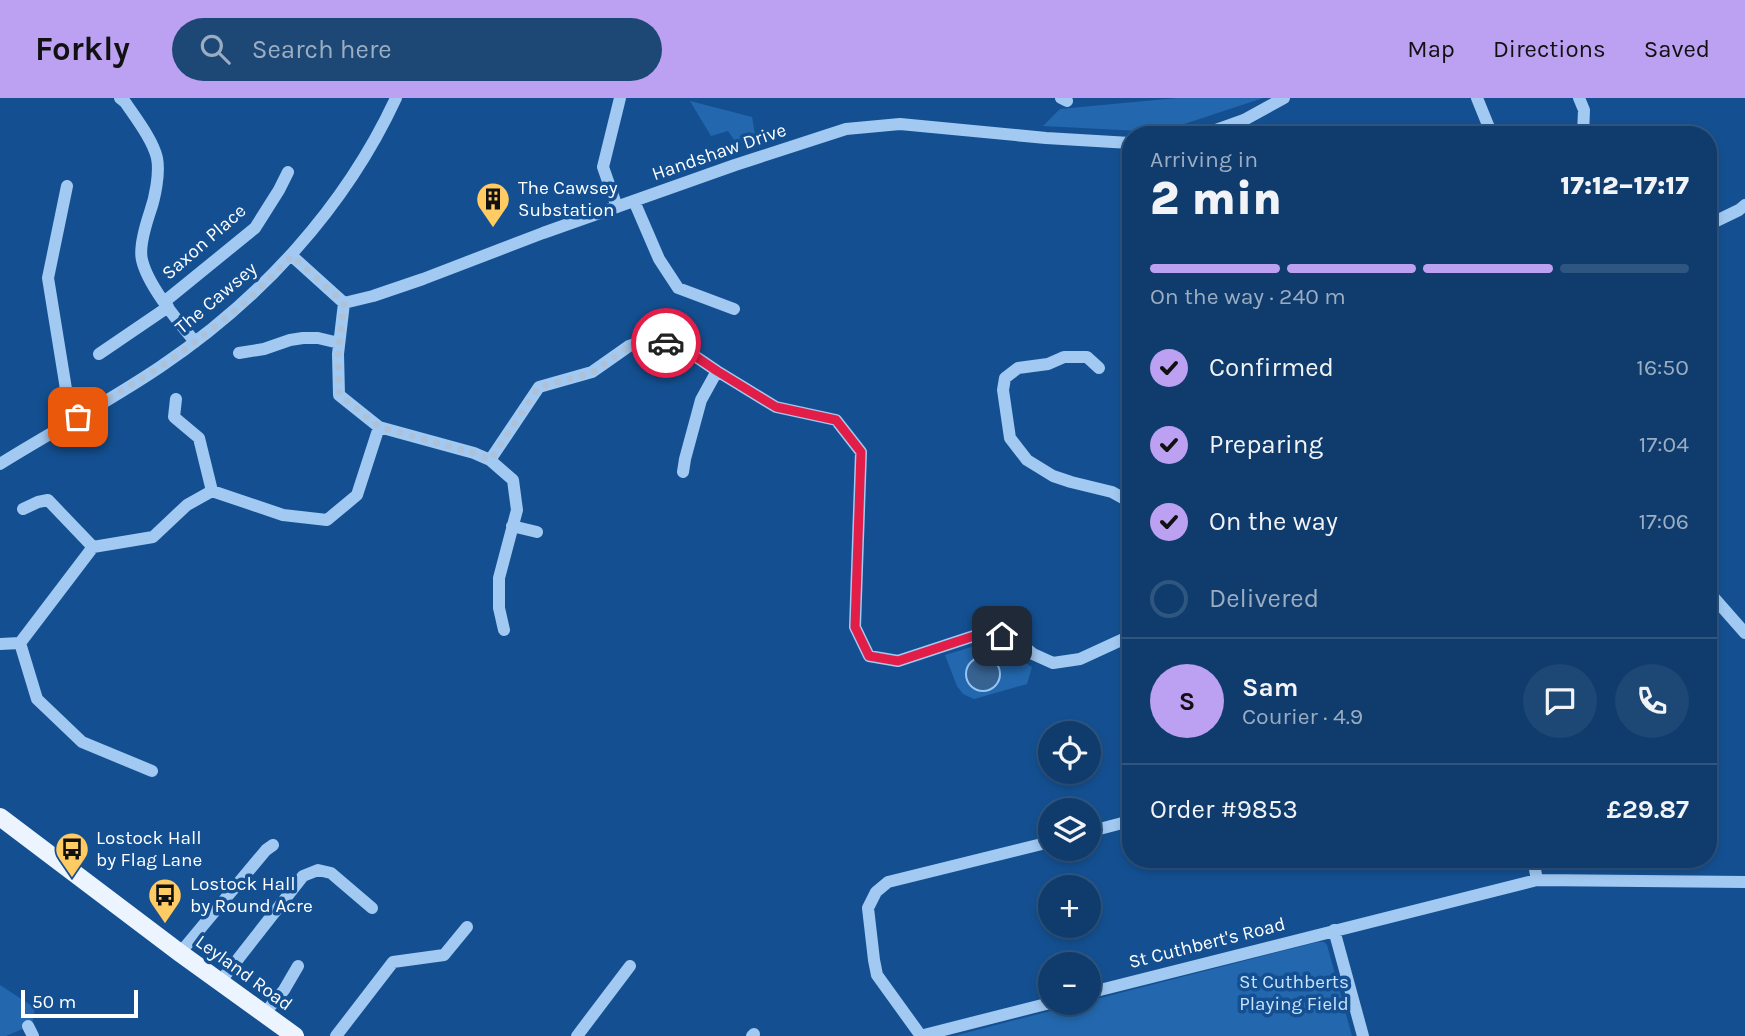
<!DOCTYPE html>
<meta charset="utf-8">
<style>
:root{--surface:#0f3c6d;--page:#1d4775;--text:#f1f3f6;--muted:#9badc2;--line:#2f5680;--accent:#bca0f2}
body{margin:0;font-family:Karla,sans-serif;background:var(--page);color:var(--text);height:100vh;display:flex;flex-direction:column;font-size:26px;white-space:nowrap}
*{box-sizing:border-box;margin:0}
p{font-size:23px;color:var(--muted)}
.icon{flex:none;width:38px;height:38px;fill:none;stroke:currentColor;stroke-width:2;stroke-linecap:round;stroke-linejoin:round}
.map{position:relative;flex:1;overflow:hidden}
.details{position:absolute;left:1122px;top:28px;width:595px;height:742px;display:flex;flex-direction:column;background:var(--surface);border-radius:28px;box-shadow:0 4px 10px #0003,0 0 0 2px var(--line)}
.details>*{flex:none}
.fabs{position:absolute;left:1038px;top:623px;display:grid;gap:14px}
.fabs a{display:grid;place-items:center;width:63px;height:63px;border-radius:50%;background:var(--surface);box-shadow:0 4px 10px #0003,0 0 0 2px var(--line);font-size:35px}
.scale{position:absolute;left:21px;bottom:18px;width:117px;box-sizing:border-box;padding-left:7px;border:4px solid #fff;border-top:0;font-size:19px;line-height:24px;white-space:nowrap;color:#fff;-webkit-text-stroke:5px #145091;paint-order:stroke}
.pin{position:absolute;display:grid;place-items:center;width:60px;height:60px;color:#fff;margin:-30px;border-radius:14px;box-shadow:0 4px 10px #0006}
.courier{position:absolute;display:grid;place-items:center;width:70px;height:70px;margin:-35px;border:5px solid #e11d48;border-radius:50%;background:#fff;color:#222;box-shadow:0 2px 9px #0007}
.head em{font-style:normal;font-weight:800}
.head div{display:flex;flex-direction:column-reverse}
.head{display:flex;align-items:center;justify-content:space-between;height:119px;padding:0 28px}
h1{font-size:46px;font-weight:800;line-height:52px}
.bar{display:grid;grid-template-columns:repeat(4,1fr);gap:10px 7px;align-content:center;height:84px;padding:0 28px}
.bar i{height:9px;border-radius:5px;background:var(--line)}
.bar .selected{background:var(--accent)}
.bar p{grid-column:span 4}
.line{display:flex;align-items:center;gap:18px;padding:0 28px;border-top:2px solid var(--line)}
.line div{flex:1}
.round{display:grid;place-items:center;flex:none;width:74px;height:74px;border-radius:37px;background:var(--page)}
ol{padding:0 28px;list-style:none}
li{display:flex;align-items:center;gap:21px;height:77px}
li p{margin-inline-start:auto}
li .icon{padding:7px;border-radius:50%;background:var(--accent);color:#111;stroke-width:4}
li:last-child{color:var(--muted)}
li i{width:38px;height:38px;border:4px solid var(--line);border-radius:50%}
header{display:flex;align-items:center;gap:42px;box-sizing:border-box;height:98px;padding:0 35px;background:var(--accent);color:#111}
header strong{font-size:33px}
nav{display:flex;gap:38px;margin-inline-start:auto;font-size:24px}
.search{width:490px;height:63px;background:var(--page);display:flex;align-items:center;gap:18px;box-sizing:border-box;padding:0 24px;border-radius:38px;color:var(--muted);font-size:26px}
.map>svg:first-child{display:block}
.green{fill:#2368ae}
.water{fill:#376392;stroke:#94c5f4;stroke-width:2}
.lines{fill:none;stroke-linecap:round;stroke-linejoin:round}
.minor{stroke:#a2c9f1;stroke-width:12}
.major{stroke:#ecf4ff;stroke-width:18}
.done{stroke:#adc2d8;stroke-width:7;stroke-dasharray:0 12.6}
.route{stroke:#e11d48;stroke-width:9}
.labels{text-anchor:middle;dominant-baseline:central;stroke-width:7;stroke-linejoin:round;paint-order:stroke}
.street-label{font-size:19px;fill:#fff;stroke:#145091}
.poi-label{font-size:19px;fill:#fff;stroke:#145091;text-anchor:start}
.park-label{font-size:19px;fill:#c9e2fc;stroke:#145091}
</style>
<header>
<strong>Forkly</strong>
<div class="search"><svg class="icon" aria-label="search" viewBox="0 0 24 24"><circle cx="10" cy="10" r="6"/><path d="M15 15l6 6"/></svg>Search here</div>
<nav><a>Map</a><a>Directions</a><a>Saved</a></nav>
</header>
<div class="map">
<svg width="1745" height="938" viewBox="0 0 1745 938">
<rect width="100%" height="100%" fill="#145091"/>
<path class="green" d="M1177 0H1263L1160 34 1043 28 1060 11Z
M690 3 752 19 756 42 737 46 728 33 711 38Z
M981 546 999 549 1032 569 1027 586 974 601 963 596 957 588 945 557Z
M1318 844H1324L1327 847 1352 938H954L1081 905H1088L1089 903Z
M0 887 35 910 32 927 6 938H0Z"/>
<path class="water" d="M966 576a17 17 0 1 1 34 0a17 17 0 1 1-34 0Z"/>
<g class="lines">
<path class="minor" d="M120 0 125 4C135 19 153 42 157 60 160 75 155 100 150 114 146 126 139 150 142 162 148 188 178 223 195 244
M1061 0 1067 3
M1477 0 1492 37
M1579 0 1584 12 1583 37
M1202 37 1244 22 1284 0
M67 88 48 180 66 291 78 319
M634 103 659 161 678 190 734 211
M617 109 603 69 620 0
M1708 127 1739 112 1745 107
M292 158 344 205 373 198 423 181 543 135 735 67 846 31 900 26 1046 40 1130 45
M164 204 255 130 279 92 288 74
M344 205 338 256 339 297 379 329 474 355 490 362 513 382 517 412 499 480V510L504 532
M239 255 264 251 290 242 303 240H318L339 245
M99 256 168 209
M1099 270 1087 259H1064L1048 266 1018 270 1005 280 1003 292 1010 340 1027 362 1053 378 1071 384 1112 394 1130 404
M176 301 174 319 199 340 212 393
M490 362 539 289 592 274 629 248 644 243 680 248 717 273 776 309 836 322 861 354 855 529 869 558 898 563 983 535 1002 538 1017 543 1033 556 1053 565 1080 561 1130 538
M0 366C53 333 108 304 160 269 260 202 345 110 396 0
M683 374 685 361 701 302 717 273
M23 411 38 404 48 402 93 449
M512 428 537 434
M1708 493 1745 535
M0 546 20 545
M152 673 82 644 37 601 20 545 93 449 153 439 187 407 212 393 283 417 327 422 357 397 379 329
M1088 734 1130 723
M1533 761 1537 782
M1334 832 1363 938
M180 855 266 752 273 747
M220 884 303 778 318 772 331 775 372 810
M1088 895 1537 782 1745 784
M264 916 284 892 298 868
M28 928 33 938
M336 938 393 864 444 857 467 829
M577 938 630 868
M752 938 754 936
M920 938 1050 905
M921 938 877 877 874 862 868 810 876 794 888 784 1050 744"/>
<path class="major" d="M0 719 180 855 295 938"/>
</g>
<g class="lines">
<path class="done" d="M78 319 160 269 195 244 246 204 292 158 344 205 338 256 339 296 379 329 474 355 490 362 539 289 592 275 629 248 644 243 666 245"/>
<path class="route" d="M666 245 680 248 717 273 776 309 836 322 861 354 855 529 869 558 898 563 983 535 1002 538"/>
</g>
<defs>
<g id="building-pin" transform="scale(1.75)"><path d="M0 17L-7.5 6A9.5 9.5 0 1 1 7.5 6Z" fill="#ffcb62" stroke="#145091"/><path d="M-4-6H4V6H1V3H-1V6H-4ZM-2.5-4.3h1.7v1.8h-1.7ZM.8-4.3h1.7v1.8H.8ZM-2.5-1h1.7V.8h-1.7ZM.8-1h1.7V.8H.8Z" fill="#111"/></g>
<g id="bus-pin" transform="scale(1.75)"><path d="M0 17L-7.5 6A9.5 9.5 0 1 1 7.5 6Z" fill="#ffcb62" stroke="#145091"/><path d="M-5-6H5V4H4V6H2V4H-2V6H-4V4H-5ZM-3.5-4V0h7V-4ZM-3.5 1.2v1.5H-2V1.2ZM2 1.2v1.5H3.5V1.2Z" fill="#111"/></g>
</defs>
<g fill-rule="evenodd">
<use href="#building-pin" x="493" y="101"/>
<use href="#bus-pin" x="72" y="751"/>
<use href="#bus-pin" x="165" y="797"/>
</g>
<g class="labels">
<g class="street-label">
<text transform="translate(719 54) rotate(-19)">Handshaw Drive</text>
<text transform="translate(204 144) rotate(-41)">Saxon Place</text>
<text transform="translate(216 200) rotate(-40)">The Cawsey</text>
<text transform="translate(1207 845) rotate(-14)">St Cuthbert's Road</text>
<text transform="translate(244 875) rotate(36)">Leyland Road</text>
</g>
<g class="poi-label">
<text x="518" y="90">The Cawsey<tspan x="518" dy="22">Substation</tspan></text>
<text x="96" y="740">Lostock Hall<tspan x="96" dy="22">by Flag Lane</tspan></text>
<text x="190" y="786">Lostock Hall<tspan x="190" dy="22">by Round Acre</tspan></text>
</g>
<g class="park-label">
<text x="1294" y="884">St Cuthberts<tspan x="1294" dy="22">Playing Field</tspan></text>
</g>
</g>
</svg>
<div class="fabs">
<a><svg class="icon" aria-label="locate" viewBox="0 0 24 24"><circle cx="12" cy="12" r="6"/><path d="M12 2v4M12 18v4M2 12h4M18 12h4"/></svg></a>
<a><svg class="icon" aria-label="layers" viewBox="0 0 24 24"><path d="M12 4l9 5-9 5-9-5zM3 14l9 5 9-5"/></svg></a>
<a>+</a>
<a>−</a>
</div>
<div class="scale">50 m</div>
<div class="pin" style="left:78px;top:319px;background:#ea580c"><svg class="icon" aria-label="bag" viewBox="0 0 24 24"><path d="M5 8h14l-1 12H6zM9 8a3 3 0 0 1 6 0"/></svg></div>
<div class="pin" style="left:1002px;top:538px;background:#1f2937"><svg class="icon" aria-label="home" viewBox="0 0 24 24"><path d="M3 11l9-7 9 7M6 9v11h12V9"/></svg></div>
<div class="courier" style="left:666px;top:245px"><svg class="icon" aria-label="car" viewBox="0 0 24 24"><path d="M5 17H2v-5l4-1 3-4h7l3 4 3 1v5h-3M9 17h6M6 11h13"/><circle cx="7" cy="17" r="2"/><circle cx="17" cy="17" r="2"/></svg></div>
<section class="details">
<div class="head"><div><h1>2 min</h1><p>Arriving in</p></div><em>17:12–17:17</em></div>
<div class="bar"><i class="selected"></i><i class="selected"></i><i class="selected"></i><i></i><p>On the way · 240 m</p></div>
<ol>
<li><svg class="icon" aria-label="check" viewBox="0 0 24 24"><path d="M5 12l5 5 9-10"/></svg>Confirmed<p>16:50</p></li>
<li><svg class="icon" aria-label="check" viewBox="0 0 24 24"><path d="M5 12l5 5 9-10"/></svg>Preparing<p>17:04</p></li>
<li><svg class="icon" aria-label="check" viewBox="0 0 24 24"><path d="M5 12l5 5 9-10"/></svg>On the way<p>17:06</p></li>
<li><i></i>Delivered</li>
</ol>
<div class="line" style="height:126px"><b class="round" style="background:var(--accent);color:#111">S</b><div><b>Sam</b><p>Courier · 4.9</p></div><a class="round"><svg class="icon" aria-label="chat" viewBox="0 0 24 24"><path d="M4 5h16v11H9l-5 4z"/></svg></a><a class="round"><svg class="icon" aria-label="phone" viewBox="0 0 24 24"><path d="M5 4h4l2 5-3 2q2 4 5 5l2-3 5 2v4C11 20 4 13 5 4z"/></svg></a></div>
<div class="line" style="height:91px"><div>Order #9853</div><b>£29.87</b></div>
</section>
</div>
